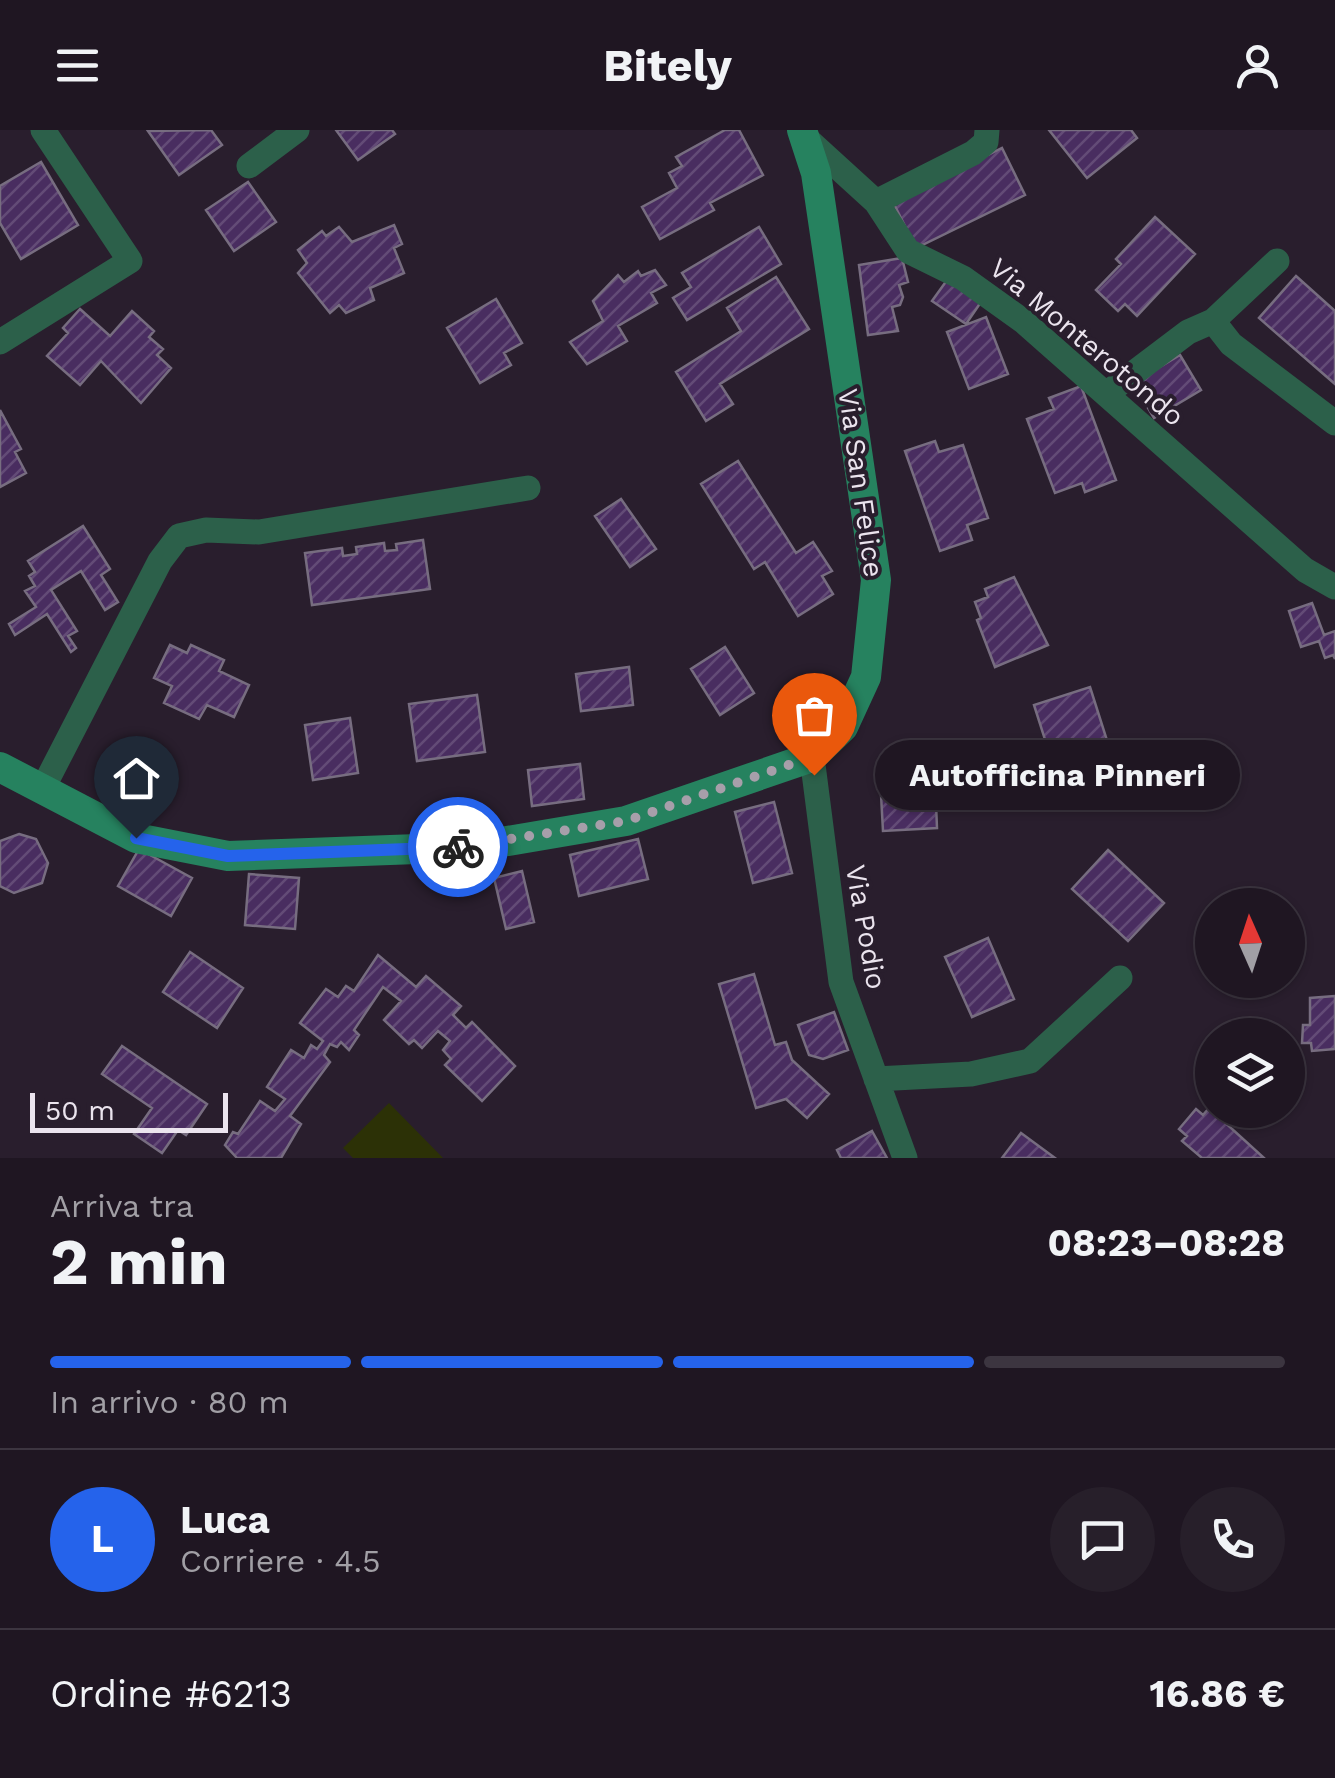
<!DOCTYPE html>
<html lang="it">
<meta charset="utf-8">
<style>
:root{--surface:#1f1622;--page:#271f2a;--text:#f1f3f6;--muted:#a19fa5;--line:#3c3540;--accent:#2563eb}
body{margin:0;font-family:"Work Sans",sans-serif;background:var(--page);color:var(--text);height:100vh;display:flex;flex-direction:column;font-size:38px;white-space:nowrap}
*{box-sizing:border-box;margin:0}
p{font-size:32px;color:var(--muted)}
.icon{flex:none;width:55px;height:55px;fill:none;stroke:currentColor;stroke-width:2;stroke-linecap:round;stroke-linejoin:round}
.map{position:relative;height:1028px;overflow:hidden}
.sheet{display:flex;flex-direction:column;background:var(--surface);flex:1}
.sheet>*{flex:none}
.needle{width:65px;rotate:357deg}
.tools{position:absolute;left:1195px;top:758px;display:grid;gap:20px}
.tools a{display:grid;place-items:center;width:110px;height:110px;border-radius:50%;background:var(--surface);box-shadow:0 2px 8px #0004,0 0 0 2px var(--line);font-size:50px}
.scale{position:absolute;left:30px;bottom:25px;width:198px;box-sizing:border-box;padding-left:10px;border:5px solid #ebe4ee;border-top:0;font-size:28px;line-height:35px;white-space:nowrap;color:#ebe4ee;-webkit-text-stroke:8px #291e2d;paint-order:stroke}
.pin{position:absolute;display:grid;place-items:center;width:85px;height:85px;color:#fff;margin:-102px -42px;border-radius:50% 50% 50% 0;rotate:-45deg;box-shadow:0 0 10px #0007}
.pin .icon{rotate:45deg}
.courier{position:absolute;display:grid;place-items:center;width:100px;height:100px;margin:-50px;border:8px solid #2563eb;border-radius:50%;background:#fff;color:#222;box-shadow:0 2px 12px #0007}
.bubble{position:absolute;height:70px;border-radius:35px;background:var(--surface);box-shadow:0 2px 8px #0004,0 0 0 2px var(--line);font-size:32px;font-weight:700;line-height:70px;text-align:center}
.head em{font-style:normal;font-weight:700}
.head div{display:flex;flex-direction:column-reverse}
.head{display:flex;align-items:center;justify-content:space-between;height:170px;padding:0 50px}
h1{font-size:65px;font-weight:700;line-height:75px}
.bar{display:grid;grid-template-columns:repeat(4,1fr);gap:15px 10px;align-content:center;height:120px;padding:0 50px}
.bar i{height:12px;border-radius:8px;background:var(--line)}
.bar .current{background:var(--accent)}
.bar p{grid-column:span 4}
.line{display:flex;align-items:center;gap:25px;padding:0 50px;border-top:2px solid var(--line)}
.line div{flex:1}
.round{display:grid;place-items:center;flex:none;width:105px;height:105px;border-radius:52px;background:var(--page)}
header{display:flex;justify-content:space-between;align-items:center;height:130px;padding:0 50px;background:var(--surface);font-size:45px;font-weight:700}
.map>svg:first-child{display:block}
.garden{fill:#2c3106}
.building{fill:url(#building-hatch);stroke:#776d80;stroke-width:2.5}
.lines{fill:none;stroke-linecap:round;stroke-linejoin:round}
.street{stroke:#2c604a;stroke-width:25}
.secondary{stroke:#26825f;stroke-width:30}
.done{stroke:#a79faa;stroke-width:10;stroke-dasharray:0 18}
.route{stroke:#2563eb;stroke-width:12}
.labels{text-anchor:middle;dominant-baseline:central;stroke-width:8;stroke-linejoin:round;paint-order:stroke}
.street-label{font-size:28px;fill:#ebe4ee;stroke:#291e2d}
</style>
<header><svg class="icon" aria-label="menu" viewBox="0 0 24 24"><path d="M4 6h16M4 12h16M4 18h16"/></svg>Bitely<svg class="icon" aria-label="person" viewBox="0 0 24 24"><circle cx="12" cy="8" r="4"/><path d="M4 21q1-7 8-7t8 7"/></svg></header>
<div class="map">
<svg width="1335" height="1028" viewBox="0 0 1335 1028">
<defs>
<pattern id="building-hatch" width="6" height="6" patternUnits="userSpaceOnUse" patternTransform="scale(2.5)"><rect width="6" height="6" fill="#492d60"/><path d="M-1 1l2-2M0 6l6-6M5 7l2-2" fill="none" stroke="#634b77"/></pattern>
</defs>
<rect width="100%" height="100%" fill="#291e2d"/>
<path class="garden" d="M389 973 443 1028H353L343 1018Z"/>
<path class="building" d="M211 0 222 15 179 45 148 1Z
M336 0H392L395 4 358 30Z
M725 0H739L763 45 710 73 714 80 660 109 642 77 677 58 669 43 682 36 676 27Z
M1049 0H1131L1137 8 1087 48Z
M1002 18 1025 65 916 118 893 72Z
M41 32 78 95 21 129 0 93V56Z
M248 52 276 92 234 121 206 80Z
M1155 87 1195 124 1137 186 1125 174 1118 181 1096 160 1121 134 1116 129Z
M394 95 402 114 394 118 404 143 370 158 374 170 346 183 339 175 330 183 298 143 307 133 298 120 322 101 326 106 339 97 352 112Z
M759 97 781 134 687 190 673 168 691 157 682 143Z
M902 128 908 152 899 155 903 167 900 175 892 177 898 201 868 205 859 135Z
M655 140 666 155 651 163 657 173 618 196 627 211 587 234 570 212 603 191 593 171 618 145 624 152 638 141 641 146Z
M950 146 983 169 966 194 932 171Z
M1296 146 1335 181V254L1259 188Z
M776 147 809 199 720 254 733 274 706 291 676 242 741 201 727 178Z
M496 169 522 213 504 223 511 235 480 253 447 198Z
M80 179 110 206 132 181 154 201 149 207 163 219 157 225 171 238 141 273 101 231 80 255 47 226 68 203 63 198Z
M986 187 1008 244 969 259 947 202Z
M1180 225 1201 260 1154 288 1133 253Z
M1081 256 1116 350 1085 362 1082 353 1055 363 1027 289 1054 279 1049 268Z
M0 280 21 319 15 322 26 343 0 357Z
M935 311 939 322 963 315 988 388 967 395 972 410 940 421 905 321Z
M738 331 796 423 813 412 832 441 822 446 833 464 798 486 765 432 754 439 701 354Z
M621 369 656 419 630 437 595 386Z
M83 396 110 439 101 445 118 472 105 480 81 441 51 460 77 501 68 506 76 518 71 522 47 484 15 505 9 494 36 477 25 461 35 456 29 446 35 442 28 431Z
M423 410 430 459 312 475 305 423 342 418 343 426 357 424 356 417 384 413 385 421 397 420 396 414Z
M1014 447 1048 515 995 537 977 490 981 488 975 472 988 467 985 459Z
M1312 473 1324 505 1335 501V529L1333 525 1325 528 1319 511 1301 517 1289 481Z
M170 515 187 523 191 515 224 530 219 541 249 555 234 587 207 575 199 589 164 573 172 556 154 548Z
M725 517 754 563 720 585 691 539Z
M629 537 633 575 581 581 576 544Z
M1090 557 1118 645 1062 663 1034 575Z
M477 565 485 622 417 631 409 574Z
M350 588 358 643 313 650 305 595Z
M919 618 921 650 935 649 937 698 883 701 880 646H890L889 620Z
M580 634 584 669 532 676 528 640Z
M774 672 792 743 753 753 735 682Z
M19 704 36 709 48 733 42 753 14 763 0 756V711Z
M638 709 648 749 579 766 570 725Z
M139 719 192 748 171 786 118 756Z
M1108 720 1164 773 1128 811 1072 759Z
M522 741 534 792 506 799 494 748Z
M249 744 299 748 295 799 245 795Z
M988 808 1014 869 972 887 945 827Z
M190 822 243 858 217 898 163 862Z
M378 825 416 857 426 846 461 876 453 885 466 898 472 892 515 936 482 971 445 935 451 929 443 920 450 911 438 901 422 918 414 910 409 914 384 890 401 871 383 857 354 900 359 905 349 920 341 912 337 917 330 914 324 925 330 932 290 986 301 994 281 1028H237L225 1015 233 1002 238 1004 260 971 275 981 285 969 267 957 291 920 304 928 311 915 317 919 323 911 300 893 326 859 338 867 346 856 354 861Z
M754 844 775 915 786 912 792 930 829 964 807 988 786 969 756 978 719 854Z
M1335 866V919L1312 921 1311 913H1302L1303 895H1310V868Z
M834 882 848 920 823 929 809 925 798 895Z
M122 916 207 974 186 1005 178 1000 162 1023 134 1004 152 978 102 944Z
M1209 978 1264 1028H1202L1182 1011 1187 1006 1179 999 1196 979 1203 985Z
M872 1001 887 1028H841L837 1020Z
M1021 1003 1055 1028H1002Z"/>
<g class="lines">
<path class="street" d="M808 10 876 72 908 121 963 148 1023 191 1305 440 1335 457
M249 36 297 0
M876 72 973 23 986 12 987 0
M1213 191 1277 131
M0 212 130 131 43 0
M1106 264 1188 202 1213 191 1231 214 1335 293
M812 627 841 852 905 1028
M42 660 160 431 179 406 206 400 259 402 528 358
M876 949 971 944 1030 931 1120 848"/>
<path class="secondary" d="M0 637 136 708 228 726 472 717 626 691 812 627 843 597 866 547 876 450 816 43 802 0"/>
</g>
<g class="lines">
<path class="done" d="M458 717 626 691 812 627 814 645"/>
<path class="route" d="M136 708 228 726 458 717"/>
</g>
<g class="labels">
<g class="street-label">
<text transform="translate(1087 212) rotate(40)">Via Monterotondo</text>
<text transform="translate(861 353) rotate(82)">Via San Felice</text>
<text transform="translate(866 797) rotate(80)">Via Podio</text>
</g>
</g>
</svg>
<div class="tools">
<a><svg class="needle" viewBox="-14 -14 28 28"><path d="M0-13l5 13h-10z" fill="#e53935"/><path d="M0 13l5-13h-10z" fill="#a19fa5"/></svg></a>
<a><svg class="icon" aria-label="layers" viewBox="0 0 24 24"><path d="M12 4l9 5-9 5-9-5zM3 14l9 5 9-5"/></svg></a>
</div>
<div class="scale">50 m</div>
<div class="pin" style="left:814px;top:645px;background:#ea580c"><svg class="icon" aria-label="bag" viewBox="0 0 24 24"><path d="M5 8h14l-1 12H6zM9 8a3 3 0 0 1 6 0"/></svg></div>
<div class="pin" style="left:136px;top:708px;background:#1f2937"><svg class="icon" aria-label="home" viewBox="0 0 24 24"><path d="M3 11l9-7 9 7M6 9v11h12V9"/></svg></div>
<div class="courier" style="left:458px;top:717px"><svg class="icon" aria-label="bike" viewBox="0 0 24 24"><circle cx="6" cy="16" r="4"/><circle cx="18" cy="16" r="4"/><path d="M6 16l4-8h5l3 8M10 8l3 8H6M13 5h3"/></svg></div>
<div class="bubble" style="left:875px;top:610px;width:365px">Autofficina Pinneri</div>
</div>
<section class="sheet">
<div class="head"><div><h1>2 min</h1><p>Arriva tra</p></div><em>08:23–08:28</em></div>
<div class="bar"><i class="current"></i><i class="current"></i><i class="current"></i><i></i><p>In arrivo · 80 m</p></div>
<div class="line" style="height:180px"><b class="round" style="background:var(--accent);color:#fff">L</b><div><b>Luca</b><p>Corriere · 4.5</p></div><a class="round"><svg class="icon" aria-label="chat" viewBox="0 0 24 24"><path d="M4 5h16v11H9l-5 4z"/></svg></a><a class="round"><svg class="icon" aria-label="phone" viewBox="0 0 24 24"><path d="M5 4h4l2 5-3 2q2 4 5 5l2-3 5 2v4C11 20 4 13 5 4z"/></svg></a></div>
<div class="line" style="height:130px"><div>Ordine #6213</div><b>16.86 €</b></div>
</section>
